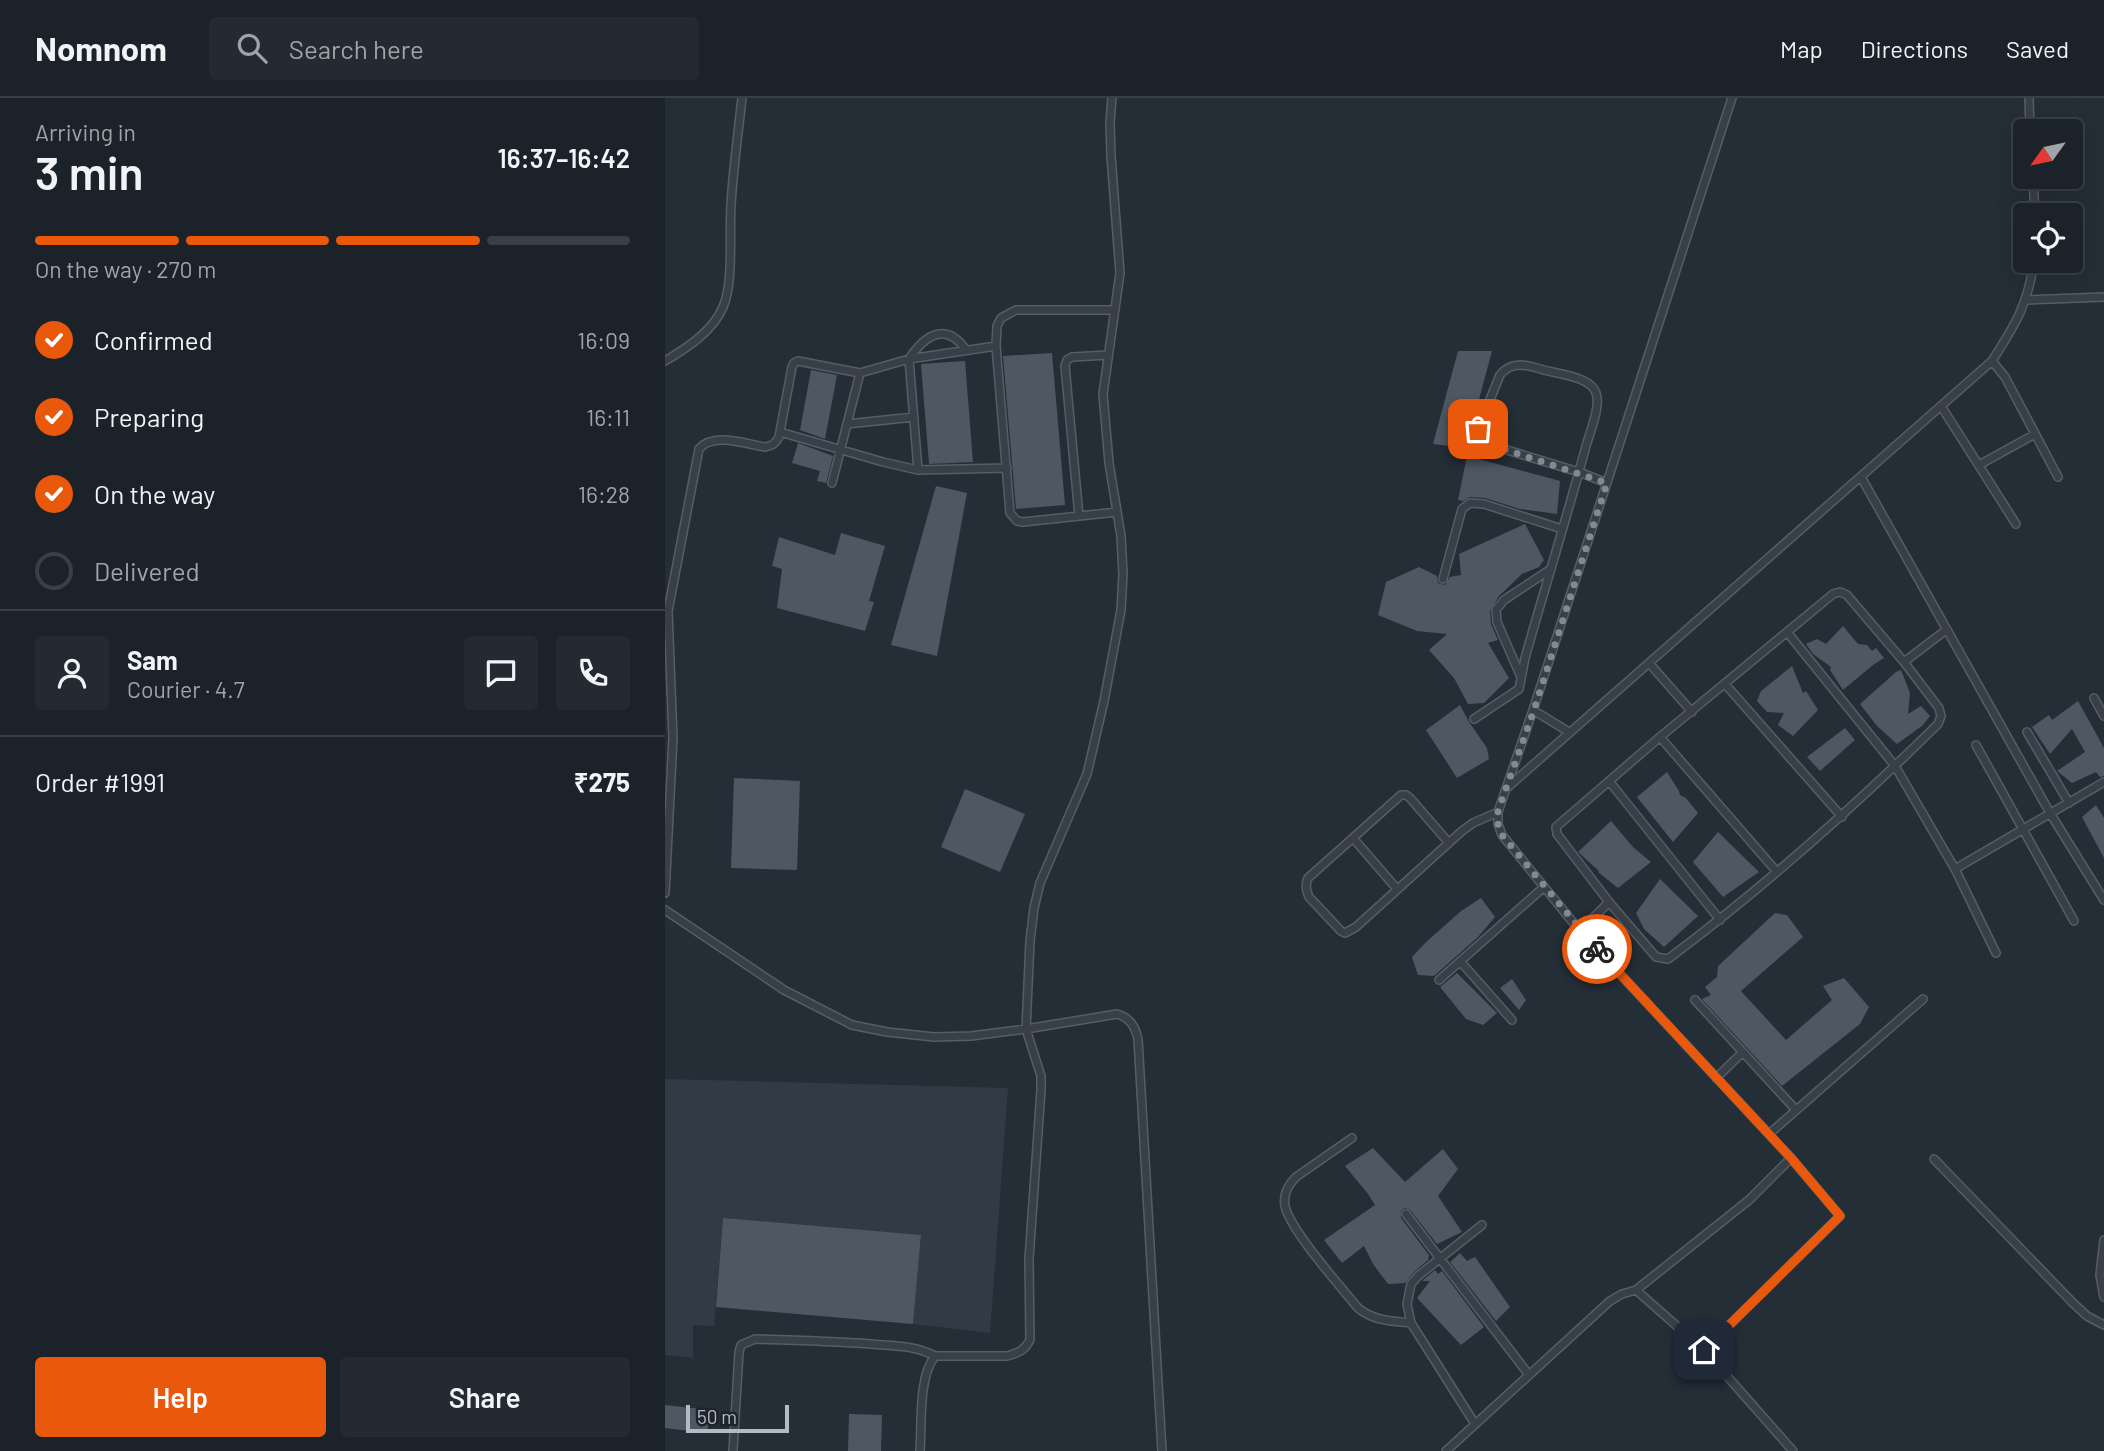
<!DOCTYPE html>
<meta charset="utf-8">
<style>
:root{--surface:#1b2229;--page:#242a31;--text:#f1f3f6;--muted:#a0a4a8;--line:#393f46;--accent:#ea580c}
body{margin:0;font-family:Barlow,sans-serif;background:var(--page);color:var(--text);height:100vh;display:flex;flex-direction:column;font-size:26px;white-space:nowrap}
*{box-sizing:border-box;margin:0}
p{font-size:23px;color:var(--muted)}
.icon{flex:none;width:38px;height:38px;fill:none;stroke:currentColor;stroke-width:2;stroke-linecap:round;stroke-linejoin:round}
.map{position:relative;flex:1;overflow:hidden}
.panel{display:flex;flex-direction:column;background:var(--surface);width:665px}
.panel>*{flex:none}
.needle{width:46px;rotate:237deg}
.buttons{position:absolute;left:1348px;top:21px;display:grid;gap:14px}
.buttons a{display:grid;place-items:center;width:70px;height:70px;border-radius:7px;background:var(--surface);box-shadow:0 7px 28px #0002,0 0 0 2px var(--line);font-size:35px}
.scale{position:absolute;left:21px;bottom:18px;width:103px;box-sizing:border-box;padding-left:7px;border:4px solid #b3bac4;border-top:0;font-size:19px;line-height:24px;white-space:nowrap;color:#b3bac4;-webkit-text-stroke:5px #1d242d;paint-order:stroke}
.pin{position:absolute;display:grid;place-items:center;width:60px;height:60px;color:#fff;margin:-30px;border-radius:14px;box-shadow:0 4px 10px #0006}
.courier{position:absolute;display:grid;place-items:center;width:70px;height:70px;margin:-35px;border:5px solid #ea580c;border-radius:50%;background:#fff;color:#222;box-shadow:0 2px 9px #0007}
.summary em{font-style:normal;font-weight:600}
.summary div{display:flex;flex-direction:column-reverse}
.summary{display:flex;align-items:center;justify-content:space-between;height:119px;padding:0 35px}
h1{font-size:46px;font-weight:600;line-height:52px}
.bar{display:grid;grid-template-columns:repeat(4,1fr);gap:10px 7px;align-content:center;height:84px;padding:0 35px}
.bar i{height:9px;border-radius:5px;background:var(--line)}
.bar .on{background:var(--accent)}
.bar p{grid-column:span 4}
.line{display:flex;align-items:center;gap:18px;padding:0 35px;border-top:2px solid var(--line)}
.line div{flex:1}
.round{display:grid;place-items:center;flex:none;width:74px;height:74px;border-radius:7px;background:var(--page)}
ol{padding:0 35px;list-style:none}
li{display:flex;align-items:center;gap:21px;height:77px}
li p{margin-inline-start:auto}
li .icon{padding:7px;border-radius:50%;background:var(--accent);color:#fff;stroke-width:4}
li:last-child{color:var(--muted)}
li i{width:38px;height:38px;border:4px solid var(--line);border-radius:50%}
.button{display:flex;gap:14px;margin-top:auto;padding:14px 35px}
.button a{flex:1;height:80px;border-radius:7px;background:var(--accent);color:#fff;font-size:28px;font-weight:600;line-height:80px;text-align:center}
.button a+a{background:var(--page);color:var(--text)}
header{display:flex;align-items:center;gap:42px;box-sizing:border-box;height:98px;padding:0 35px;background:var(--surface);border-bottom:2px solid var(--line)}
header strong{font-size:33px}
nav{display:flex;gap:38px;margin-inline-start:auto;font-size:24px}
.search{width:490px;height:63px;background:var(--page);display:flex;align-items:center;gap:18px;box-sizing:border-box;padding:0 24px;border-radius:7px;color:var(--muted);font-size:26px}
main{display:flex;flex:1;min-height:0}
.map>svg:first-child{display:block}
.airport{fill:#323b45}
.building{fill:#4d5863}
.lines{fill:none;stroke-linecap:round;stroke-linejoin:round}
.service-casing{stroke:#565d66;stroke-width:10}
.service{stroke:#383f48;stroke-width:7}
.done{stroke:#818993;stroke-width:7;stroke-dasharray:0 12.6}
.route{stroke:#ea580c;stroke-width:9}
</style>
<header>
<strong>Nomnom</strong>
<div class="search"><svg class="icon" aria-label="search" viewBox="0 0 24 24"><circle cx="10" cy="10" r="6"/><path d="M15 15l6 6"/></svg>Search here</div>
<nav><a>Map</a><a>Directions</a><a>Saved</a></nav>
</header>
<main>
<section class="panel">
<div class="summary"><div><h1>3 min</h1><p>Arriving in</p></div><em>16:37–16:42</em></div>
<div class="bar"><i class="on"></i><i class="on"></i><i class="on"></i><i></i><p>On the way · 270 m</p></div>
<ol>
<li><svg class="icon" aria-label="check" viewBox="0 0 24 24"><path d="M5 12l5 5 9-10"/></svg>Confirmed<p>16:09</p></li>
<li><svg class="icon" aria-label="check" viewBox="0 0 24 24"><path d="M5 12l5 5 9-10"/></svg>Preparing<p>16:11</p></li>
<li><svg class="icon" aria-label="check" viewBox="0 0 24 24"><path d="M5 12l5 5 9-10"/></svg>On the way<p>16:28</p></li>
<li><i></i>Delivered</li>
</ol>
<div class="line" style="height:126px"><a class="round"><svg class="icon" aria-label="person" viewBox="0 0 24 24"><circle cx="12" cy="8" r="4"/><path d="M4 21q1-7 8-7t8 7"/></svg></a><div><b>Sam</b><p>Courier · 4.7</p></div><a class="round"><svg class="icon" aria-label="chat" viewBox="0 0 24 24"><path d="M4 5h16v11H9l-5 4z"/></svg></a><a class="round"><svg class="icon" aria-label="phone" viewBox="0 0 24 24"><path d="M5 4h4l2 5-3 2q2 4 5 5l2-3 5 2v4C11 20 4 13 5 4z"/></svg></a></div>
<div class="line" style="height:91px"><div>Order #1991</div><b>₹275</b></div>
<div class="button"><a>Help</a><a>Share</a></div>
</section>
<div class="map">
<svg width="1439" height="1353" viewBox="0 0 1439 1353">
<rect width="100%" height="100%" fill="#242e37"/>
<path class="airport" d="M0 981 343 990 325 1235 248 1226 256 1138 58 1120 49 1228 28 1227V1260L0 1257Z"/>
<path class="building" d="M793 253H827L801 350 768 346Z
M387 255 400 407 351 411 338 258Z
M300 263 308 364 264 366 256 266Z
M146 272 172 277 160 341 135 332Z
M133 345 168 358 161 385 152 383 155 373 127 365Z
M802 358 895 383 892 416 855 411 820 400 805 399 798 403 793 402Z
M271 388 302 395 272 558 226 547Z
M860 426 879 462 874 469 857 476 834 498 825 513 826 526 833 542 823 545 844 580 819 605 803 606 789 580 764 552 782 536 752 533 713 517 721 484 754 469 772 478 773 485 780 487 785 479 796 477 794 456Z
M176 435 220 448 204 503 209 504 200 533 112 510 117 471 107 468 114 439 170 457Z
M1178 528 1193 546 1202 547 1207 553 1211 550 1219 560 1208 567 1178 592 1165 572 1166 569 1148 556 1141 546 1152 541 1161 546Z
M1127 568 1138 595 1141 593 1153 612 1128 638 1113 627 1119 615 1102 614 1092 603 1096 593Z
M1236 572 1245 595 1243 616 1256 608 1265 618 1258 627 1232 646 1212 628 1195 606 1231 574Z
M1413 603 1439 650V678L1435 679 1431 674 1407 685 1392 673 1420 654 1407 631 1385 656 1367 629 1384 617 1387 622Z
M795 607 804 624 822 650 824 661 792 680 761 632Z
M1180 630 1190 642 1155 673 1142 659Z
M1002 674 1014 693 1015 697 1021 700 1033 715 1008 744 972 699Z
M69 680 135 683 132 772 66 770Z
M300 691 360 716 335 774 276 749Z
M1431 707 1439 720V760L1417 719Z
M946 723 968 749 986 764 953 790 933 774 934 773 913 754Z
M1053 734 1094 774 1058 799 1028 764Z
M995 781 1033 818 999 849 979 831 971 815Z
M816 800 830 819 813 839 769 878 753 877 747 859 760 845 796 813Z
M1110 815 1122 817 1138 839 1076 893 1121 942 1167 902 1158 888 1179 880 1204 909 1195 926 1117 988 1037 901 1046 897 1040 889 1052 879 1053 868Z
M792 875 832 915 818 927 801 921 775 889Z
M847 881 861 902 854 912 835 890Z
M708 1050 740 1084 778 1051 793 1071 773 1098 797 1134 772 1146 745 1112 740 1110 736 1113V1120L764 1157 763 1162 749 1174 740 1185 723 1186 708 1166 699 1148 677 1165 659 1142 710 1107 703 1096 680 1068Z
M58 1120 256 1137 248 1226 51 1209Z
M795 1155 802 1163 810 1159 845 1209 831 1223 785 1164Z
M770 1172 773 1176 777 1173 819 1229 796 1247 752 1200 765 1183H757Z
M0 1307 45 1312 42 1335 0 1330Z
M184 1316 217 1317 216 1353H183Z"/>
<g class="lines">
<g class="service-casing">
<path id="service" d="M1067 0 868 612 833 714V726L837 737 915 833 1126 1060 1175 1118 1039 1252 1128 1353
M1364 0 1365 33
M1368 79 1370 117
M1362 202 1439 199
M450 212H351L336 220 332 228 331 248 345 415 352 423 358 424 452 414
M0 263C22 250 48 233 58 209 69 184 64 136 66 107 68 72 73 36 77 0
M1327 263 1340 279 1393 379
M1276 308 1351 426
M182 326 249 319
M115 334 218 364 253 372 342 370
M1314 367 1370 336
M253 372 244 261C260 237 281 223 301 252
M1196 379 1385 715 1439 802
M167 385 195 275
M414 418 400 268 402 262 407 259 443 257
M778 481 797 411 805 405 819 406 897 431
M1175 494 1182 497 1239 564 1274 610 1276 618 1273 626C1188 710 1099 789 1003 861L991 859 944 804 892 736 891 729 995 639 1168 496Z
M1122 534 1230 668 1290 771 1331 855
M1239 564 1281 532
M984 565 1027 614
M856 579 832 524 831 512 839 502 886 471
M1060 586 1177 719
M1429 600 1439 618
M868 612 904 634
M809 621 854 591 860 560C880 489 902 419 921 348 925 334 936 308 931 295 926 279 894 276 879 272 863 267 847 262 835 277L813 331V337L819 345 914 374 942 385
M1362 634 1404 705
M995 639 1112 774
M1311 647 1409 823
M944 683 1055 822
M843 689 1327 263C1350 227 1363 207 1369 163
M688 740 732 791
M784 745 745 700 741 697H736L643 780C640 787 641 792 644 799L676 833 680 835 691 829 797 733 808 725 833 714
M1290 771 1439 684
M0 795 8 640 3 513 34 351C48 334 81 346 100 349 107 348 110 346 114 339L127 269 129 265 133 263 195 275 244 261 331 248
M0 812 119 892 187 927 222 934 269 939 306 938 361 931 452 916C465 920 470 928 473 941L497 1353
M915 833 944 804
M795 863 847 922
M774 882 879 789
M1030 902 1131 1012
M1051 980 1078 954
M1104 1036 1258 901
M687 1040 631 1079C623 1087 618 1097 620 1108 625 1132 676 1189 693 1210 709 1223 726 1223 746 1225
M1269 1061 1408 1205 1422 1218 1439 1227
M741 1116 864 1277
M1439 1142 1435 1177 1439 1199
M971 1192 1084 1102 1126 1060
M810 1326 746 1225 742 1206 746 1186 753 1178 817 1127
M68 1353 74 1254 76 1247 90 1241C129 1242 167 1243 206 1246 228 1248 250 1247 270 1258H342C353 1255 359 1253 365 1242L364 1161 376 992V978L361 931 365 843 369 810 375 785 422 676 439 603 456 512 458 476 456 438 444 365 438 296 455 175 446 58 445 24 447 0
M255 1353C257 1326 253 1279 270 1258
M781 1353 945 1203 957 1196 971 1192 1039 1252"/>
</g>
<use href="#service" class="service"/>
</g>
<g class="lines">
<path class="done" d="M813 331V337L820 345 942 385 869 612 833 713V726L837 737 932 851"/>
<path class="route" d="M932 851 1126 1060 1175 1118 1039 1252"/>
</g>
</svg>
<div class="buttons">
<a><svg class="needle" viewBox="-14 -14 28 28"><path d="M0-13l5 13h-10z" fill="#e53935"/><path d="M0 13l5-13h-10z" fill="#a0a4a8"/></svg></a>
<a><svg class="icon" aria-label="locate" viewBox="0 0 24 24"><circle cx="12" cy="12" r="6"/><path d="M12 2v4M12 18v4M2 12h4M18 12h4"/></svg></a>
</div>
<div class="scale">50 m</div>
<div class="pin" style="left:813px;top:331px;background:#ea580c"><svg class="icon" aria-label="bag" viewBox="0 0 24 24"><path d="M5 8h14l-1 12H6zM9 8a3 3 0 0 1 6 0"/></svg></div>
<div class="pin" style="left:1039px;top:1252px;background:#1f2937"><svg class="icon" aria-label="home" viewBox="0 0 24 24"><path d="M3 11l9-7 9 7M6 9v11h12V9"/></svg></div>
<div class="courier" style="left:932px;top:851px"><svg class="icon" aria-label="bike" viewBox="0 0 24 24"><circle cx="6" cy="16" r="4"/><circle cx="18" cy="16" r="4"/><path d="M6 16l4-8h5l3 8M10 8l3 8H6M13 5h3"/></svg></div>
</div>
</main>
